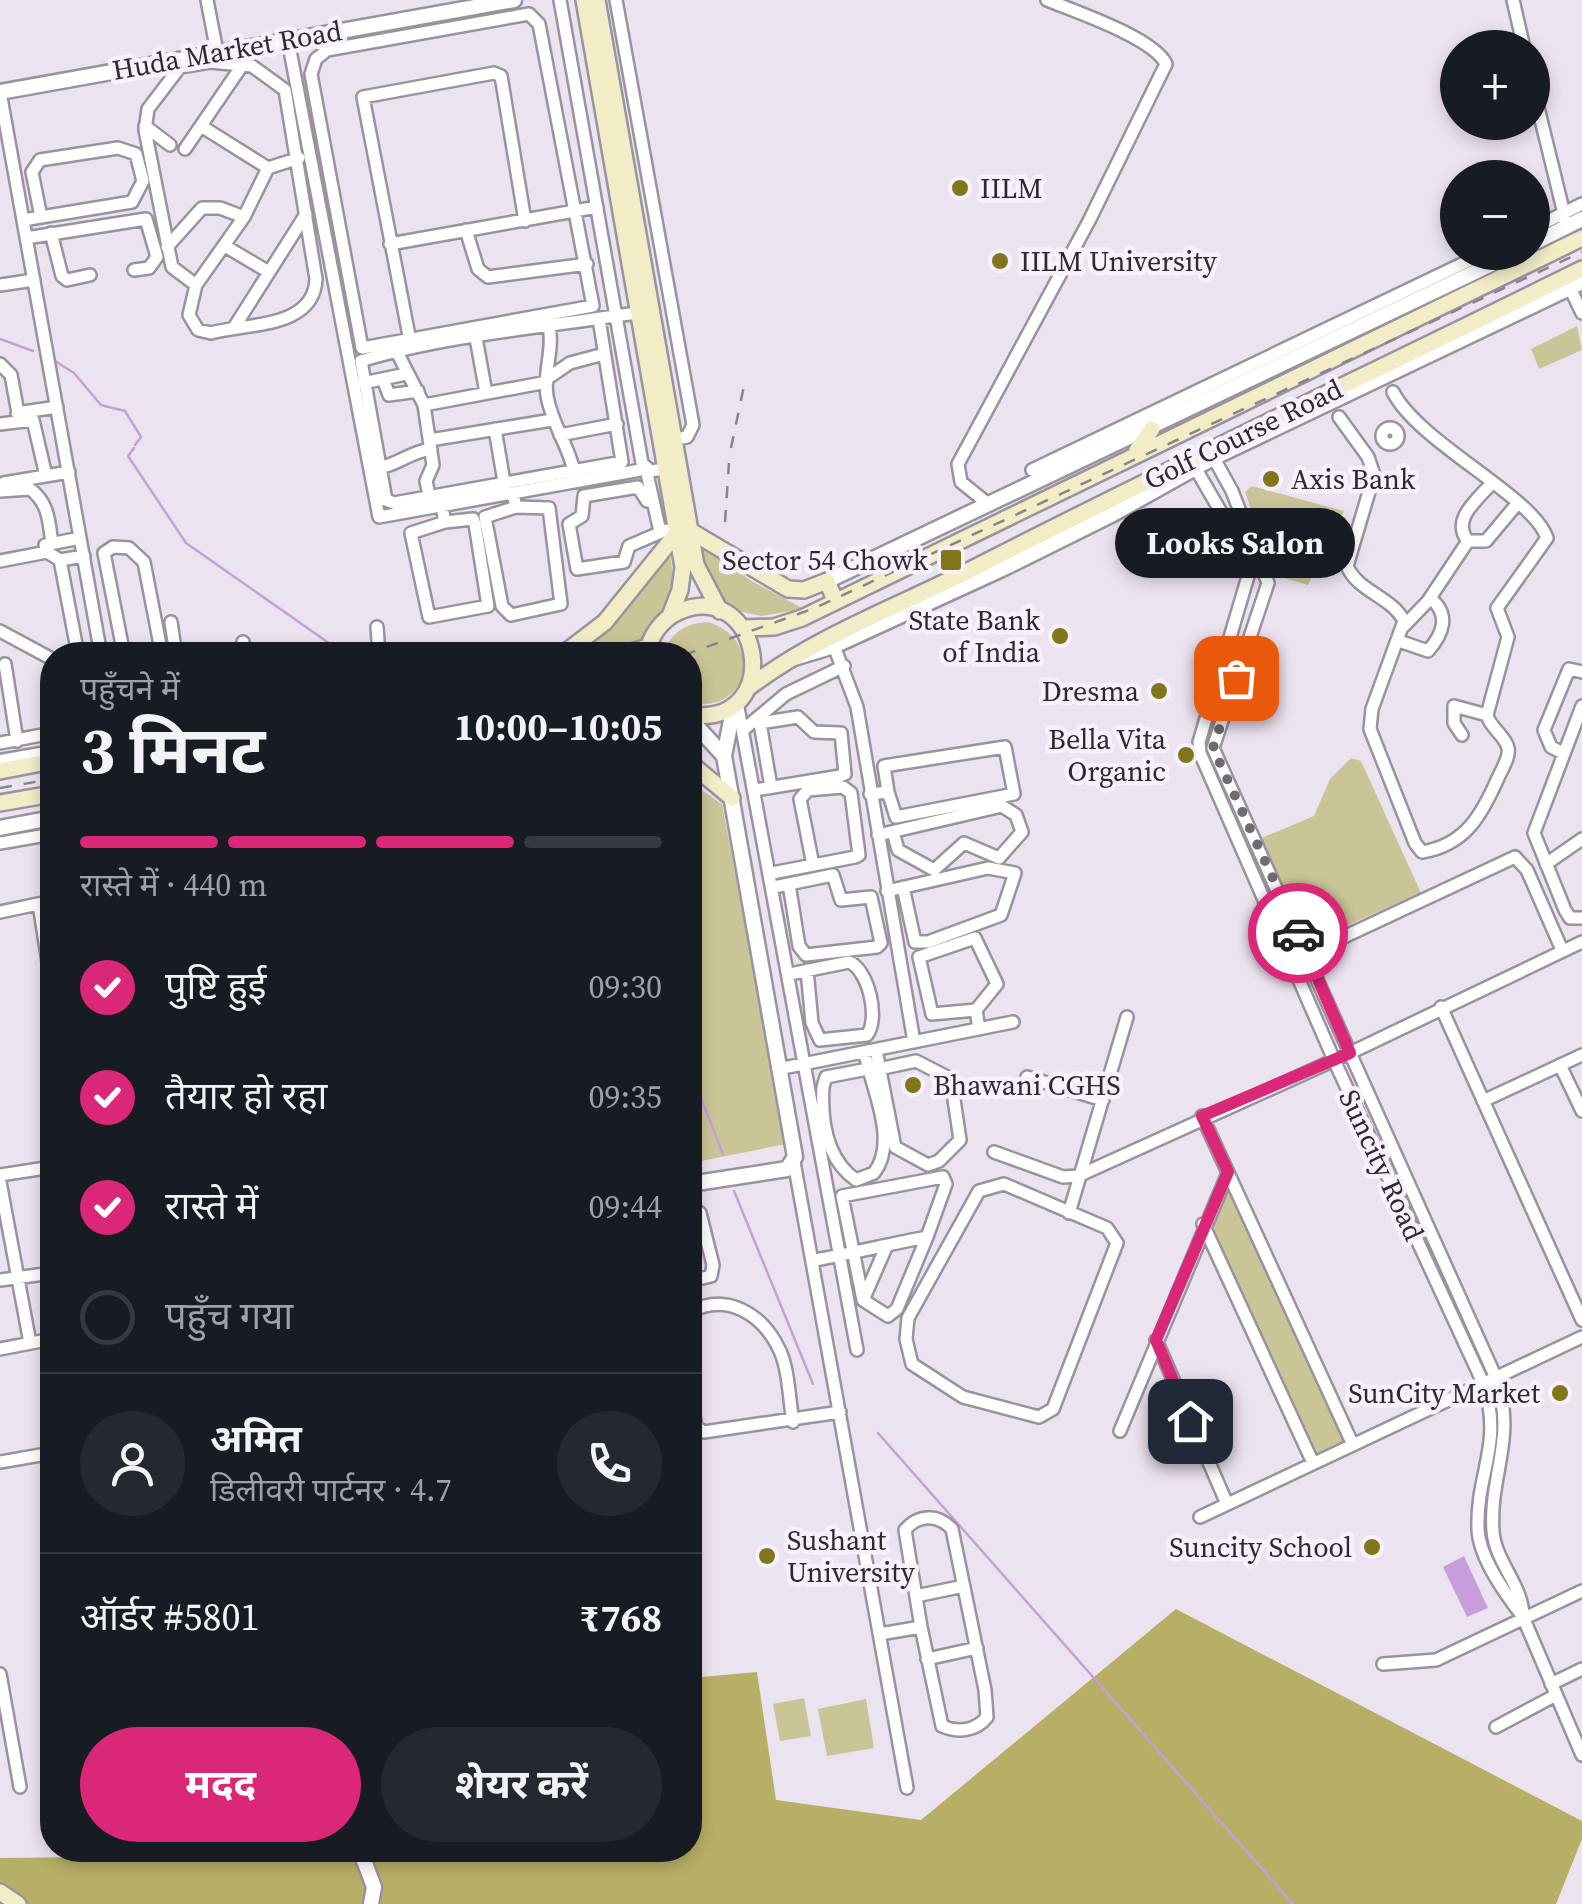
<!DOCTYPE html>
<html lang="hi">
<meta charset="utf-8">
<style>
:root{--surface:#171b24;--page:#242831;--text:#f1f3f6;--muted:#9ea1a6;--line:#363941;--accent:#db2777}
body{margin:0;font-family:"Source Serif 4","Noto Sans Devanagari",serif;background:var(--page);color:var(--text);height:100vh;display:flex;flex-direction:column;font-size:38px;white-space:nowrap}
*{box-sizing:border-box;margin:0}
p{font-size:32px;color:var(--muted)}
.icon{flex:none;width:55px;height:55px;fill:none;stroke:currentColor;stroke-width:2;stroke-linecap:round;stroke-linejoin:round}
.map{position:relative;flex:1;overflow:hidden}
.panel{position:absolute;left:40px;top:642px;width:662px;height:1220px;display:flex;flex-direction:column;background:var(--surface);border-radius:40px;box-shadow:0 5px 15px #0003}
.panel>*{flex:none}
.buttons{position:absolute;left:1440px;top:30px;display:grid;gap:20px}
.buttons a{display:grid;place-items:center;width:110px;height:110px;border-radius:50%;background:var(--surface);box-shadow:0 5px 15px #0003;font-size:50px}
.pin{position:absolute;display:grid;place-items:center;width:85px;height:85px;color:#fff;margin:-42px;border-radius:20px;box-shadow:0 5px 15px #0006}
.courier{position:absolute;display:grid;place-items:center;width:100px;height:100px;margin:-50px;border:8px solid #db2777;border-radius:50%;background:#fff;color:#222;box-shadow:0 2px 12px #0007}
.bubble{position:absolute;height:70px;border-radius:35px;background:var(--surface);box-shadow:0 5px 15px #0003;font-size:32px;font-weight:700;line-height:70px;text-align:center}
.headline em{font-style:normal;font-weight:700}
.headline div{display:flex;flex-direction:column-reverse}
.headline{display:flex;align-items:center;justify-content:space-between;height:170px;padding:0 40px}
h1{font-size:65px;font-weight:700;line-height:75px}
.bar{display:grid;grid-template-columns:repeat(4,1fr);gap:15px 10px;align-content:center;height:120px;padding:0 40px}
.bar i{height:12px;border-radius:8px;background:var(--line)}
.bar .on{background:var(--accent)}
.bar p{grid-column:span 4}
.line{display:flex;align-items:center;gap:25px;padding:0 40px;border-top:2px solid var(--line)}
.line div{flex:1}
.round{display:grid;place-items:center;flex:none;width:105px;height:105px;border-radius:52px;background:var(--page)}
ol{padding:0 40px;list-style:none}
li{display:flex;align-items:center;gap:30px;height:110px}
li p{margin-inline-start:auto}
li .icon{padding:10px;border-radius:50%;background:var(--accent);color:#fff;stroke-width:4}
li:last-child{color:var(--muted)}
li i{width:55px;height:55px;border:5px solid var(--line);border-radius:50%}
.action{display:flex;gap:20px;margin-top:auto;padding:20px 40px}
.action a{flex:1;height:115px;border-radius:60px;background:var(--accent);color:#fff;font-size:40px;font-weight:700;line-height:115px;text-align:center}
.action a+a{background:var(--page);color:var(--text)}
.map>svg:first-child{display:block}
.green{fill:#cac597}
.forest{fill:#b8af66}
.water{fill:#c79eda}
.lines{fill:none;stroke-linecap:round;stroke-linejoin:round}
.stream{stroke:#c79eda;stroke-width:2.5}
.minor-casing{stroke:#9a929e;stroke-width:16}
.tertiary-casing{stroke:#9a929e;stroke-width:19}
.secondary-casing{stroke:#9a929e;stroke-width:20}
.minor{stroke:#fff;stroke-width:11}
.tertiary{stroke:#fff;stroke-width:14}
.secondary{stroke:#f2edc6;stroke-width:15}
.rail{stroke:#8a838c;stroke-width:2.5;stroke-dasharray:12 12;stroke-linecap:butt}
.done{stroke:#706a72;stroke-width:10;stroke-dasharray:0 18}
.route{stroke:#db2777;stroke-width:12}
.poi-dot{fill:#81761a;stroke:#f9f0fe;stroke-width:4}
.labels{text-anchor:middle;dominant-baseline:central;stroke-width:9;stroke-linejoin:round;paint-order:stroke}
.street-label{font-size:28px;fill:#2d292e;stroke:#f9f0fe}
.poi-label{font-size:28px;fill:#2d292e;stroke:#f9f0fe;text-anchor:end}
</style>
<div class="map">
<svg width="1582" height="1904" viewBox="0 0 1582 1904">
<rect width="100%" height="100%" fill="#ece3f0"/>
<path class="green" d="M1577 326 1582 350 1539 369 1531 349Z
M1252 486 1344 511 1308 585 1274 575 1245 492Z
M698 544 753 582 804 609 761 616 731 609 701 565Z
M670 553 675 595C650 642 629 655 577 655L623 612Z
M708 622C767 640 747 717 690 702V655H663C670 633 685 623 708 622Z
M1351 758 1361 761 1421 893 1307 943 1259 839 1314 816 1330 779Z
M690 782 722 804 786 1144 696 1162 690 1139Z
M1228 1184 1347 1443 1315 1458 1209 1225Z
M804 1698 811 1736 780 1741 773 1704Z
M866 1699 874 1748 827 1756 818 1709Z"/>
<path class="forest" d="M1176 1609 1582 1821V1839L1556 1904H0V1858L690 1850V1678L757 1672 776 1800 921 1820Z"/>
<path class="water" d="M1464 1556 1488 1608 1467 1617 1443 1567Z"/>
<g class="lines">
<path class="stream" d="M0 339 33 351
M55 361 74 373 101 405 125 411 141 437 135 445
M134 448 128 456 186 543 346 655
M690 1070 723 1154
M734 1191 813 1384
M878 1433 1293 1904"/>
<g class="minor-casing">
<path id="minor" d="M207 0 217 52
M560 0 642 463 650 471 665 469
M616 0 693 425 687 437 671 440
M1513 0 1524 48
M529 14 539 24 593 306 362 348 311 74 316 59 327 50Z
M288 40 379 517 646 469 660 532
M210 62 252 66 285 90 316 279C314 329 246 323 211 333L198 330 189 315 196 285 172 267 145 130 148 109 180 67Z
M1532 83 1567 226
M0 92 101 655
M145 126 170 145
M201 126 268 168
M185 149 243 64
M23 220 132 202 143 181 136 154 118 148 40 160 32 172 41 217
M1532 229 1582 204
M466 230 478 269 488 277 587 264
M51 233 62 276 67 280 90 275
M26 238 146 219 157 257 149 268 134 270
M390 244 597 207
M225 246 267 271
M167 247 202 208H220L244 217
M0 285 34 280
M196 285 244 217 268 168 299 158
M1570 288 1582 313
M599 319 622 462 394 503 386 500 361 361C441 336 552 326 636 313
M235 326 306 214
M549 326C554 351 543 371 547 396 552 425 568 444 574 471
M476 338 486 393
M410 341 363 97 494 73 501 76 525 221
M398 354 424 405 433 465 426 481 429 495
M0 364 11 375 18 413
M548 378 570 363 604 354
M383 379 389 395 418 391
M363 383 406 374
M424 405 547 382
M17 413 57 407
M1339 417 1368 457 1374 475 1347 566C1358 592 1391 596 1404 621L1372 709 1370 729 1415 843 1422 852C1466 845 1482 814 1498 778 1502 769 1510 757 1508 748 1505 735 1490 728 1487 715L1508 637 1497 608 1547 538C1534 497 1419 443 1393 392
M0 424 33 420 46 476
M1382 436a8 8 0 1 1 16 0a8 8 0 1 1-16 0Z
M495 429 504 482
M560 435 617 424
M430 440 552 420
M1193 464 1239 543 1249 573 1199 742 1200 753 1334 1060 1484 1385C1503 1445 1476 1473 1478 1529 1479 1558 1506 1595 1523 1617 1523 1585 1495 1562 1493 1531 1489 1475 1517 1438 1496 1378L1213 748 1268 583 1232 491 1211 453
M379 468C399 464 410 452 431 449
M1032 470 1487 252
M4 483 69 472
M0 491 30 489C49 503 49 522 52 544
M513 494 516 507 549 508 561 604 511 615 502 606 485 517 516 507
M647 501 638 487 584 496 582 516 569 524 577 569 624 562 629 546 666 530
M987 503 961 482 958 464 1089 221 1166 64C1154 38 1074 11 1047 0
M442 507 445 522 473 519 475 524 488 606 429 617 411 533 445 522
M1468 541C1451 520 1476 501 1491 484
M1468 541H1486L1517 504
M45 545 80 538
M60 560 77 649 72 655
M0 561 47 552 60 560 84 556
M171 622 176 655
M1404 626 1428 601 1468 541
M377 627 379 655
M0 631 52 659
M1399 641 1428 651C1444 633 1450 614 1430 598
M243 642 245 655
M834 646 857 707 914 1042
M124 655 104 553 113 547 129 548 144 562 162 655
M5 664 17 741
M737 702 857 1350
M1582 706 1534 833 1565 910 1570 918H1582
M743 730 786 694 844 666
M1462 735 1454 723V706L1487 715
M0 743 52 733
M1563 753 1551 747 1544 730 1569 669 1582 672
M755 790 840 776 845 774 841 733 814 732 798 717 760 723 771 787
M870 794 888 792 884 766 1005 747 1014 794 896 817 888 792
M878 835 1002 806 1016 815 1022 832 999 858 964 843 934 870 898 850 893 832
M0 843 52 834
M1546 864 1582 839
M772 873 855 857 859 855 851 793 843 787 808 790 800 799 813 865
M774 887 833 875 841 900 871 897 881 943 877 947 806 955 799 946 789 884
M887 891 988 868 1015 873 1001 915 928 942H915L903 887
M39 904 52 988
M0 912 52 901
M1303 956 1515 857 1527 870 1562 950
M790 974 849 962C868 969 880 1018 867 1035L820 1040 812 1023 807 970
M1441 1007 1582 1320
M976 1010 932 1014 919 957 975 938 997 984 976 1010 979 1029
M876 1050 895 1147 928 1165 939 1161 960 1140 951 1079 916 1061 879 1069
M864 1052 867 1062C875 1096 897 1143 874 1173L856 1180C826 1159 821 1122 823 1087L826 1077 868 1069
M1560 1065 1582 1111
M778 1069 1013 1022
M1027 1077 1103 1100
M1483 1101 1582 1055
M1202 1116 1353 1445
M994 1152 1063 1177 1078 1176 1350 1053 1582 942
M794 1162 907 1788
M0 1175 52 1167
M0 1182 30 1343
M1004 1184 1107 1228 1117 1243 1053 1409 1039 1417 963 1397 912 1364 906 1339 908 1318 979 1191Z
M690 1206 700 1213 713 1265 711 1276 690 1281
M1069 1213 1127 1017
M1203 1224 1313 1463
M815 1260C853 1253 890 1244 927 1237L946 1184 943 1177 842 1196 863 1300 888 1316 897 1309 927 1237
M0 1280 52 1273
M863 1300 887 1245
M690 1312C727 1292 763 1314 780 1351 789 1371 789 1400 793 1422
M1156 1340 1227 1504
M0 1349 52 1339
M690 1393 696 1427 704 1432 840 1412
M1120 1431 1228 1173
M0 1462 52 1453
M1200 1517 1582 1337
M916 1596 964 1586
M1523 1617 1582 1755
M880 1634 921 1627 905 1530C918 1514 938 1514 952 1529L985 1690 987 1717C976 1731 958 1733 942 1726L921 1627
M927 1659 977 1648
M1383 1664 1436 1660 1582 1591
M0 1674 20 1787
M1551 1684 1582 1669
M1496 1727 1556 1695"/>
</g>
<g class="tertiary-casing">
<path id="tertiary" d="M0 92 514 0
M1532 244 1582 219
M827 581 1517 252
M794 658 834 646 1002 569 1113 514 1213 458 1582 282
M690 719 724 756 795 1157 787 1169 690 1184
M724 756 734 705
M0 762 52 753
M0 828 52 818
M360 1850 374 1887 371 1904"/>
</g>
<g class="secondary-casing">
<path id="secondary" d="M584 0 683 567 680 590 670 616
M597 0 696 565 720 611
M1137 450 1152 429
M689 530 788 589 804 590 827 581 835 600
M743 628 774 627 802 618 1582 238
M562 655 605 622 676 534
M621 655 648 647
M647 655C649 637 661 620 678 612 761 575 788 727 690 715
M748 688C819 634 903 605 982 564 1181 462 1382 368 1582 269
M690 763 732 798
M0 771 52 761
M0 803 52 794
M0 1892 18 1904"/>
</g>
<use href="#minor" class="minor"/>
<use href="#tertiary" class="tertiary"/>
<use href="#secondary" class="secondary"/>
<path class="rail" d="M731 448 745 381
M725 522 729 463
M684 655 815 608 1582 252
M0 788 52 779"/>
</g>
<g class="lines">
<path class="done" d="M1236 678 1213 748 1298 933"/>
<path class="route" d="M1190 1421 1156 1340 1228 1172 1202 1116 1350 1053 1298 933"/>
</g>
<g class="poi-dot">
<circle cx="960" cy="188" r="10"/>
<circle cx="1000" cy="261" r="10"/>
<circle cx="1271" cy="479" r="10"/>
<rect x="939" y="548" width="24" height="24" rx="5"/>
<circle cx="1060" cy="636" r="10"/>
<circle cx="1159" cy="691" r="10"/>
<circle cx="1186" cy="755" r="10"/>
<circle cx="913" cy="1085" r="10"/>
<circle cx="1560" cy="1393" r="10"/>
<circle cx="1372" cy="1547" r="10"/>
<circle cx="767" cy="1556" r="10"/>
</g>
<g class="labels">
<g class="street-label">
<text transform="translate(227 50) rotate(-10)">Huda Market Road</text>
<text transform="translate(1243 434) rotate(-26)">Golf Course Road</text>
<text transform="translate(1382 1165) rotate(65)">Suncity Road</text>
</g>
<g class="poi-label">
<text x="980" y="188" text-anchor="start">IILM</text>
<text x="1020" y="261" text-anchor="start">IILM University</text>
<text x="1291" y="479" text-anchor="start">Axis Bank</text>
<text x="928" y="560">Sector 54 Chowk</text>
<text x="1040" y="620">State Bank<tspan x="1040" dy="32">of India</tspan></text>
<text x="1139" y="691">Dresma</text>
<text x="1166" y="739">Bella Vita<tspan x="1166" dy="32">Organic</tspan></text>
<text x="933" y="1085" text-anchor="start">Bhawani CGHS</text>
<text x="1540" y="1393">SunCity Market</text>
<text x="787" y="1540" text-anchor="start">Sushant<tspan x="787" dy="32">University</tspan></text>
<text x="1352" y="1547">Suncity School</text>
</g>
</g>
</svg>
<div class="buttons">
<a>+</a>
<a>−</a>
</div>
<div class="pin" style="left:1236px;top:678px;background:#ea580c"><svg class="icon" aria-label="bag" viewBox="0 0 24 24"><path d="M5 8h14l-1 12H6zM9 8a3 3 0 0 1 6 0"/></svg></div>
<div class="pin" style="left:1190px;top:1421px;background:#1f2937"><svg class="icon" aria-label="home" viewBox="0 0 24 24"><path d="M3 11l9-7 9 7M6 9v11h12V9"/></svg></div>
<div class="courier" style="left:1298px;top:933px"><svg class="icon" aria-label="car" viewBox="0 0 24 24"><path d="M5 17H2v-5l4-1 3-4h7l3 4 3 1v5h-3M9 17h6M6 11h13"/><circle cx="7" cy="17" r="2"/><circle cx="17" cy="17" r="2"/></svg></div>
<div class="bubble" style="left:1115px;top:508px;width:240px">Looks Salon</div>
<section class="panel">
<div class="headline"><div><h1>3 मिनट</h1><p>पहुँचने में</p></div><em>10:00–10:05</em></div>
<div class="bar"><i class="on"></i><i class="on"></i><i class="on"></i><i></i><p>रास्ते में · 440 m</p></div>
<ol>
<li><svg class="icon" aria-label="check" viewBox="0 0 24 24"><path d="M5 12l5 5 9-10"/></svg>पुष्टि हुई<p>09:30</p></li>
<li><svg class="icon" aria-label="check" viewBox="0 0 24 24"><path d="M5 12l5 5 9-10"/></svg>तैयार हो रहा<p>09:35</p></li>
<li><svg class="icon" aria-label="check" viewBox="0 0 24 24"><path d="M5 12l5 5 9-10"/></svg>रास्ते में<p>09:44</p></li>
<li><i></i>पहुँच गया</li>
</ol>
<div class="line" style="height:180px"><a class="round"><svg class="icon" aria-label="person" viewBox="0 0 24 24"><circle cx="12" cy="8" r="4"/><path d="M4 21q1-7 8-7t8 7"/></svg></a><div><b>अमित</b><p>डिलीवरी पार्टनर · 4.7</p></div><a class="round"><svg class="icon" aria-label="phone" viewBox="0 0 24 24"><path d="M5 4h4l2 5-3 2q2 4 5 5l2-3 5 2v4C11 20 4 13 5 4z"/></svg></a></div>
<div class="line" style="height:130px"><div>ऑर्डर #5801</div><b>₹768</b></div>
<div class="action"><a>मदद</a><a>शेयर करें</a></div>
</section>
</div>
